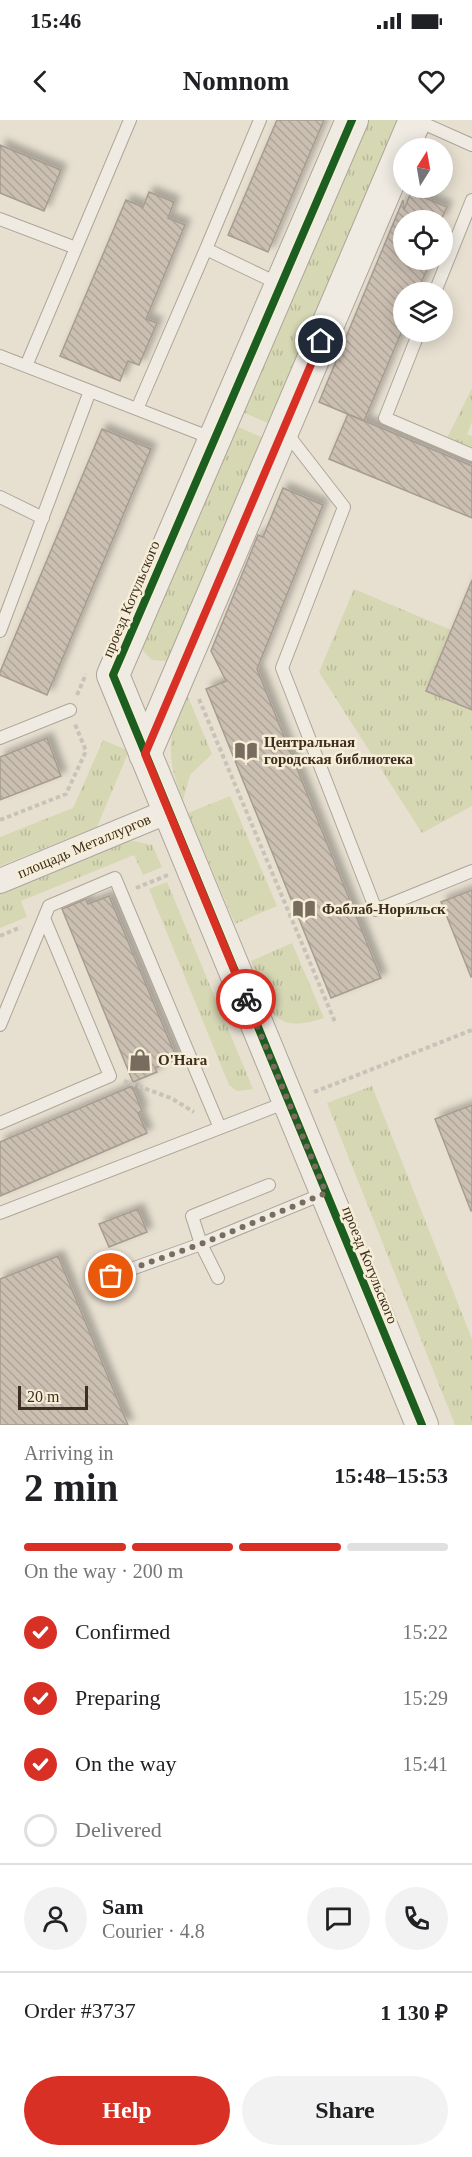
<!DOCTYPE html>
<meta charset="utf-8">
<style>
:root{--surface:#fff;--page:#f2f2f2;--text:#202124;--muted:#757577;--line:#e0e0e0;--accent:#d93025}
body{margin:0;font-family:Georgia,serif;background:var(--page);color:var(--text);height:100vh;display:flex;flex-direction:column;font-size:22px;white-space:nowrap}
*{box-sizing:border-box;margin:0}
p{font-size:20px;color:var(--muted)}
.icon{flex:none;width:33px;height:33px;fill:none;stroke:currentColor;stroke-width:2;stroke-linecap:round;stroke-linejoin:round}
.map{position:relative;height:1305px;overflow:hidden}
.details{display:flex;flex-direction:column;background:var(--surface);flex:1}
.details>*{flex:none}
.needle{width:39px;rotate:11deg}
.fabs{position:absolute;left:393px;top:18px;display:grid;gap:12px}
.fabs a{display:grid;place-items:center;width:60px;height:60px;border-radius:50%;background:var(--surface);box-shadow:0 3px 15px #0003;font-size:30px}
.scale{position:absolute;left:18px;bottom:15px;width:70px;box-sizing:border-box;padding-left:6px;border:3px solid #3d2e20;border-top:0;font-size:16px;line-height:21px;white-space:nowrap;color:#3d2e20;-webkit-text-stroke:4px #f7eed8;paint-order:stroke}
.pin{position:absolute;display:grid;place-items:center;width:51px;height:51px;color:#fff;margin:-26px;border:3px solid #fff;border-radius:50%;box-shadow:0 2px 6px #0007}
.courier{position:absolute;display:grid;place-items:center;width:60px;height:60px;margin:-30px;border:4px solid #d93025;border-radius:50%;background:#fff;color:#222;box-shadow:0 2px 8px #0007}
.headline em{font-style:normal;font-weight:700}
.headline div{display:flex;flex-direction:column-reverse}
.headline{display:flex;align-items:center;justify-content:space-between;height:102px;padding:0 24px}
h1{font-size:39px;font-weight:700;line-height:45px}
.bar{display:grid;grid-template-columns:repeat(4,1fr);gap:9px 6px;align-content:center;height:72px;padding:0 24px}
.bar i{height:8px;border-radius:4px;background:var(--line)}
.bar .active{background:var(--accent)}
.bar p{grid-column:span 4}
.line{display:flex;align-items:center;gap:15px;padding:0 24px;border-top:2px solid var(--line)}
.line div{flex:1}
.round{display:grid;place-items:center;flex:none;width:63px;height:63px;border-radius:32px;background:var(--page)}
ol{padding:0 24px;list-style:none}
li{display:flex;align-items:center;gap:18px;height:66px}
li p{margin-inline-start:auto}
li .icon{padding:6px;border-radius:50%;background:var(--accent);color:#fff;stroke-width:4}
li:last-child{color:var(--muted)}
li i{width:33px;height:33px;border:3px solid var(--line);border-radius:50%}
.cta{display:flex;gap:12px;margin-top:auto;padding:12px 24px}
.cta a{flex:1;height:69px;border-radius:36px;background:var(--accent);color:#fff;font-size:24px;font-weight:700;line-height:69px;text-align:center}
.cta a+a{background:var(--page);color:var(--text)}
.status{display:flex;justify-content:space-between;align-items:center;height:42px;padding:0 30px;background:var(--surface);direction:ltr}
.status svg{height:16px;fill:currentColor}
header{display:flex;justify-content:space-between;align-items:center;height:78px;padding:0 24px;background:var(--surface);font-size:27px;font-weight:700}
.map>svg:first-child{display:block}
.grass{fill:url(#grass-tufts)}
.building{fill:url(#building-back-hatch);stroke:#a89c90;stroke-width:1.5;filter:url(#shadow)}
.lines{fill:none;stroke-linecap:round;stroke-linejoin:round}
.service-casing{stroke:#ada599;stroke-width:14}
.minor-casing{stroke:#ada599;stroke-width:26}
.tertiary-casing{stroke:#ada599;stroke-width:34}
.path{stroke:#c8c2b9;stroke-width:4;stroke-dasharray:4.5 3;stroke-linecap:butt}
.service{stroke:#efebe3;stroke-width:12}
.minor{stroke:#efebe3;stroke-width:24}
.tertiary{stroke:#efebe3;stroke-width:32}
.cycleway-casing{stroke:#f7eed8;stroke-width:11}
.cycleway{stroke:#1b5e20;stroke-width:8}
.done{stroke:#786c5e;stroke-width:6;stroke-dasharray:0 10.8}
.route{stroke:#d93025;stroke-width:8}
.labels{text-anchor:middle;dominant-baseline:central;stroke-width:5;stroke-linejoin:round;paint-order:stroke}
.street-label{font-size:15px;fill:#3d2e20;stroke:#f7eed8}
.poi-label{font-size:15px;font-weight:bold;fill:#3d2e20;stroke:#f7eed8;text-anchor:start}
</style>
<div class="status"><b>15:46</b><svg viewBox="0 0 49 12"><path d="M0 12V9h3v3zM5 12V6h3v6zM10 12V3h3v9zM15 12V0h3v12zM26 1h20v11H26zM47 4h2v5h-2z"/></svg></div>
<header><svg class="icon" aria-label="back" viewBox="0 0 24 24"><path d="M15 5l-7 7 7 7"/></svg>Nomnom<svg class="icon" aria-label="heart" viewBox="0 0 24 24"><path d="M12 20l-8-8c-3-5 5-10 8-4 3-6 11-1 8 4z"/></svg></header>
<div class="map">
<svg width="472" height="1305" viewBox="0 0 472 1305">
<defs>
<pattern id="grass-tufts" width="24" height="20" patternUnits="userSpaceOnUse" patternTransform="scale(1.5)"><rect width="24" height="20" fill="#d6d7b3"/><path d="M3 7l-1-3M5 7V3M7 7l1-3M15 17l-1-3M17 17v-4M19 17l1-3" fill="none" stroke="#b9b99a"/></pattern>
<pattern id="building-back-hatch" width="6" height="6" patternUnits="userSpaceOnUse" patternTransform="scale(1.5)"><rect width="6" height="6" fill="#cbbfb2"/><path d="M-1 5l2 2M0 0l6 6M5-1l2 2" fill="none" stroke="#afa499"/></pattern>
<filter id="shadow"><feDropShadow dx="5.5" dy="-5.5" stdDeviation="3" flood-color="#0004"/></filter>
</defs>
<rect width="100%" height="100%" fill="#e7e0d1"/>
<path class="grass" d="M365 0H403L273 305 240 291Z
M472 268V302L467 314 472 316V332L446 320Z
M234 305 266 319 171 537 165 541 152 540 143 531 142 525Z
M354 469 451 510 426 570 472 590V686L422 713 319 552Z
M185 570 212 634 190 655 183 680C165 638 168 612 185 570Z
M103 620 129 631 97 707 0 746V717L73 688Z
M230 676 277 786 235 804 188 693Z
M129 720 152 725 162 747 143 755 134 735 21 781 27 797 0 808V773Z
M167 762 253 969 237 971 229 965 149 769Z
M292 823 324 898C267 917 270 885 251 841Z
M372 966 472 1219V1305H455L327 983Z"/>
<path class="building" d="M277 0H324L268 132 228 115Z
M0 25 61 50 44 91 0 73Z
M149 72 174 82 168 98 185 105 146 199 157 203 139 245 128 241 120 261 60 236 126 80 143 87Z
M411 72 447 87 441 100H404V140H431L417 172H404V206L364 301 319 282 403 80 404 90Z
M348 294 472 346V398L329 339Z
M102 309 151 329 47 575 0 555V552Z
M283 368 323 385 257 549 381 858 331 878 206 569 226 561 211 531 258 415 263 417Z
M472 460V590L426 571Z
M47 618 61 656 0 680V637Z
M472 770V856L471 857 441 782Z
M109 776 177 939 155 948 157 952 133 962 62 789 86 779 88 784Z
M132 966 142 991 138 993 147 1013 0 1076V1022Z
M472 985V1090L471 1091 435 999Z
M138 1089 147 1112 109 1127 99 1104Z
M58 1136 128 1305H0V1159Z"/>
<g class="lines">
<g class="service-casing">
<path id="service" d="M260 0 206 129 281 165
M416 0 472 25
M0 99 76 128 26 246
M76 128 130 0
M435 172 472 80
M419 212 385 298 472 335
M0 236 214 319
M137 289 206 129
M285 311 344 387 282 548 376 790 472 751
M0 377 43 398
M0 511 90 271
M0 618 70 590
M0 905 49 786 115 758 220 1008
M0 1003 110 956 44 798
M0 1093 287 982
M112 1156 201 1124 192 1096 269 1065
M218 1158 201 1124 325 1073"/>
</g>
<g class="minor-casing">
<path id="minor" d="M0 761 169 691"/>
</g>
<g class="tertiary-casing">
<path id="tertiary" d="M352 0 113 555 422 1305
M145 634 415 0"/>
</g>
<path class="path" d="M77 575 86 554
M199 579 335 902
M0 700 66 674 86 631 75 604
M136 768 168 755
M0 816 21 807
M124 961 171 978 194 992
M314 972 472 910"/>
<use href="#service" class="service"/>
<use href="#minor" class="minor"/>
<use href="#tertiary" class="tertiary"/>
<g class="cycleway-casing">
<path id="cycleway" d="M352 0 113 555 422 1305"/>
</g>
<use href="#cycleway" class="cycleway"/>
</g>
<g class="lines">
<path class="done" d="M111 1156 201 1124 326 1073 246 879"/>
<path class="route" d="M246 879 145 634 321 221"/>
</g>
<defs>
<g id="library-bare" transform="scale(1.8)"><path d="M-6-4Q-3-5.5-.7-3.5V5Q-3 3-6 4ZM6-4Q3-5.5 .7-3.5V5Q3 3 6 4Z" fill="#786c5e" stroke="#f7eed8" stroke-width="2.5" paint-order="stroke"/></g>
<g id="shop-bare" transform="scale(1.8)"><path d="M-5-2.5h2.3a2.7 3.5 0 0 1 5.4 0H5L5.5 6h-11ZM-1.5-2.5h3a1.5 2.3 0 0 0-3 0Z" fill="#786c5e" stroke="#f7eed8" stroke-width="2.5" paint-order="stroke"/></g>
</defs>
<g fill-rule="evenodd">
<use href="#library-bare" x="246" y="631"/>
<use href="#library-bare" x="304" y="789"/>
<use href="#shop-bare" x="140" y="940"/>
</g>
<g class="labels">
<g class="street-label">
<text transform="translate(131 479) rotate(-67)">проезд Котульского</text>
<text transform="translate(84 726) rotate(-23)">площадь Металлургов</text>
<text transform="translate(370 1145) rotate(68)">проезд Котульского</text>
</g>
<g class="poi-label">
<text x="264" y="622">Центральная<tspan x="264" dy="17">городская библиотека</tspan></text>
<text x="322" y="789">Фаблаб-Норильск</text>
<text x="158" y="940">O'Hara</text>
</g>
</g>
</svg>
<div class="fabs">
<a><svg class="needle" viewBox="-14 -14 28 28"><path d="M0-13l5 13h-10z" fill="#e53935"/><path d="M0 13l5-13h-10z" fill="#757577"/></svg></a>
<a><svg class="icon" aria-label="locate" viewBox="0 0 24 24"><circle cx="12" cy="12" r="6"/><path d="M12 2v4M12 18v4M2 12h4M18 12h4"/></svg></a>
<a><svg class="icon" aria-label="layers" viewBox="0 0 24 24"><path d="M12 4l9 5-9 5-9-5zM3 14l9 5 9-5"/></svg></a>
</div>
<div class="scale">20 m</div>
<div class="pin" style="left:111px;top:1156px;background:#ea580c"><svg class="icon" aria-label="bag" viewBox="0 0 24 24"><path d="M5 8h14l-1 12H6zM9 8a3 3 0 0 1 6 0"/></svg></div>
<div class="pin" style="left:321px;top:221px;background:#1f2937"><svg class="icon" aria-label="home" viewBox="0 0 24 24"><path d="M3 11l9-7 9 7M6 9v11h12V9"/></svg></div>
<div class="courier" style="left:246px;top:879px"><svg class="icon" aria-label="bike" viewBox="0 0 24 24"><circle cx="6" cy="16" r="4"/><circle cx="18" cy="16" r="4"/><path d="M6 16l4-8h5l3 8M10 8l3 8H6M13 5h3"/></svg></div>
</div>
<section class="details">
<div class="headline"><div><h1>2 min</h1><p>Arriving in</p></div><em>15:48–15:53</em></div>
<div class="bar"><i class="active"></i><i class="active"></i><i class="active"></i><i></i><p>On the way · 200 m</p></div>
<ol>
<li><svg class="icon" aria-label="check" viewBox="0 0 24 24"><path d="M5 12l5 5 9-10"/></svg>Confirmed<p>15:22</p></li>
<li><svg class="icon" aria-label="check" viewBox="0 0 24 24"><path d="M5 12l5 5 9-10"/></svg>Preparing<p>15:29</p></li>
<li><svg class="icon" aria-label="check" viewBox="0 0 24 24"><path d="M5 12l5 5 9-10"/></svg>On the way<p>15:41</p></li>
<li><i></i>Delivered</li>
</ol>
<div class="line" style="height:108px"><a class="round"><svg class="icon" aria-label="person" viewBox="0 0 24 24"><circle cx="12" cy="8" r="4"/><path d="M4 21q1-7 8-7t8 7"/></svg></a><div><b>Sam</b><p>Courier · 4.8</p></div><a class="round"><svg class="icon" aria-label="chat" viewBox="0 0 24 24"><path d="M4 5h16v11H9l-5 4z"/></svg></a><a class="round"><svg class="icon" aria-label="phone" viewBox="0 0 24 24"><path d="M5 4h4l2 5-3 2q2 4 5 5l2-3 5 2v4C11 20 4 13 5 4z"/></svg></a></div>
<div class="line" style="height:78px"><div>Order #3737</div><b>1 130 ₽</b></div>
<div class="cta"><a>Help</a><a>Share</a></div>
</section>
